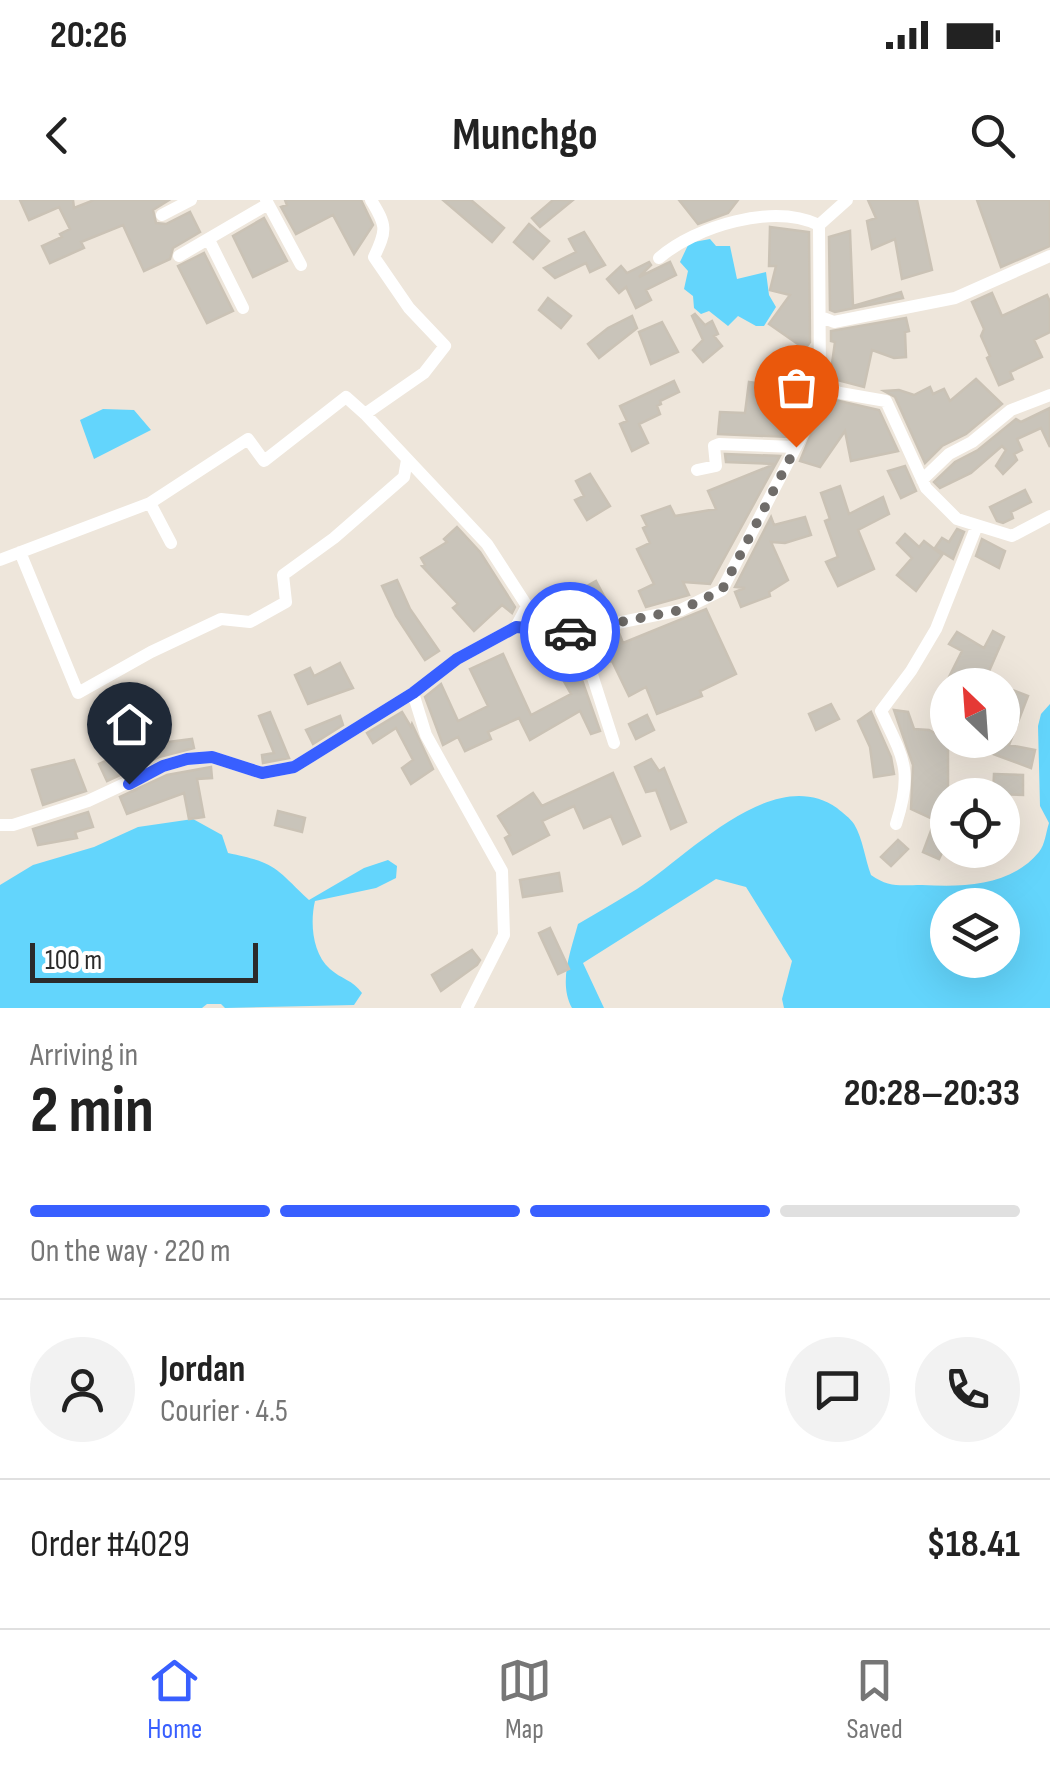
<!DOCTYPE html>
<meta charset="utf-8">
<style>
:root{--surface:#fff;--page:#f2f2f2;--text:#222;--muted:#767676;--line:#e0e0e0;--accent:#385fff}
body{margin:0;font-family:"Sofia Sans Condensed",sans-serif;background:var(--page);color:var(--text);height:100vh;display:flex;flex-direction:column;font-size:38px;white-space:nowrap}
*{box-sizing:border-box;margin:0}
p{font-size:32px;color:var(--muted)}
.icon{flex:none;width:55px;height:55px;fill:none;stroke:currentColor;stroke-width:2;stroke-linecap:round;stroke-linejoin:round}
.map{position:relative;height:808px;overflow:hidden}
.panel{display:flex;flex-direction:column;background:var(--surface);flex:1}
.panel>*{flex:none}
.needle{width:65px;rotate:335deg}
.fabs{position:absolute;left:930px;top:468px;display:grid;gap:20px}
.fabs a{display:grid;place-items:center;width:90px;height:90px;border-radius:50%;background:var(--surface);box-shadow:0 10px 40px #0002;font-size:50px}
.scale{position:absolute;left:30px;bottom:25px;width:228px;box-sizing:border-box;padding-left:10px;border:5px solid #2b2b2b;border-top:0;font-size:28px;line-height:35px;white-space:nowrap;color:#2b2b2b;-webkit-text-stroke:8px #fff;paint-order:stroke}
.pin{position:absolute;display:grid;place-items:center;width:85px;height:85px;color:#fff;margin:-102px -42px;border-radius:50% 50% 50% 0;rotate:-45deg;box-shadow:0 0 10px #0007}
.pin .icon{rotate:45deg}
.courier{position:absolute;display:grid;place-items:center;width:100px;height:100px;margin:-50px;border:8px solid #385fff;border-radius:50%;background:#fff;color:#222;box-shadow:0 2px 12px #0007}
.head em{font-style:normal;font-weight:700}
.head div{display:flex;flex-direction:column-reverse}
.head{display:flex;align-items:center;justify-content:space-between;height:170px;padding:0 30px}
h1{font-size:65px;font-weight:700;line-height:75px}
.bar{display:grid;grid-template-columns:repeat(4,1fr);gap:15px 10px;align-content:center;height:120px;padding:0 30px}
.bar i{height:12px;border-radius:8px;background:var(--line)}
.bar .selected{background:var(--accent)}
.bar p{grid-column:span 4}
.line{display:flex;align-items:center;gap:25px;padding:0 30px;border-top:2px solid var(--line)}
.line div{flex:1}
.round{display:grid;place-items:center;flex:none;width:105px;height:105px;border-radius:52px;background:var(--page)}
.status{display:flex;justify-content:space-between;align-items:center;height:70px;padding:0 50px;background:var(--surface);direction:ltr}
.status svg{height:28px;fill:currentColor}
header{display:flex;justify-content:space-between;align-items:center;height:130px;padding:0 30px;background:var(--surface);font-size:45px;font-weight:700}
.menu{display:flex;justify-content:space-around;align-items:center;height:140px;border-top:2px solid var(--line);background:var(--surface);font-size:28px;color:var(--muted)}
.menu a{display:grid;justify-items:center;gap:5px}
.menu .selected{color:var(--accent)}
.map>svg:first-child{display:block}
.water{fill:#63d5fc;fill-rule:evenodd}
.building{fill:#c9c4ba;stroke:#cac2b5;stroke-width:2.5}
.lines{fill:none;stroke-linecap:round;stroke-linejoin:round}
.street{stroke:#fff;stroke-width:12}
.done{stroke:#6f6c69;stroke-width:10;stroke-dasharray:0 18}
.route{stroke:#385fff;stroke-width:12}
</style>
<div class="status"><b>20:26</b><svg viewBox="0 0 49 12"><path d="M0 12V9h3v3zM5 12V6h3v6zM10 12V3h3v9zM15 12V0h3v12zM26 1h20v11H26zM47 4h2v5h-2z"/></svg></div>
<header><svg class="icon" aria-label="back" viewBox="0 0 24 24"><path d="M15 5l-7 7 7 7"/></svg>Munchgo<svg class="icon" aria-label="search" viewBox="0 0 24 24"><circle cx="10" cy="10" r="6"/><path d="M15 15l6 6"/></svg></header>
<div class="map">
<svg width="1050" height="808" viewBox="0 0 1050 808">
<rect width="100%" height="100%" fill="#eee6db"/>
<path class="water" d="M710 39 716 46H730L737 79 766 72 769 95 776 107 764 126H756L738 116 728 126 709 111 701 114 694 108 693 96 684 89 688 71 680 62 689 43Z
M103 209 134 210 151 230 94 259 80 220Z
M1050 504V808H784L782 799 792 761 746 687 716 679 583 763 604 808H572C558 783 571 750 578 724 598 712 618 701 637 689 688 656 773 563 837 608 843 613 850 618 854 624 863 639 865 659 871 675 889 688 901 685 922 685 963 687 1010 687 1039 652 1045 645 1046 632 1049 623L1040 606 1038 526 1041 514ZM948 705H1002V760H948Z
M193 619 222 635 228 653C277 663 274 667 309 700L364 668 388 660 397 666 396 678 376 688 315 701C310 722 312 753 330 769 341 779 353 780 362 793L354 805 225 808 221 804H207L202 808H0V685L33 665 94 647 138 627Z"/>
<path class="building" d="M20 0H73L74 8 94 0H169L153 10 156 23 166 24 190 12 200 32 173 48 170 59 144 71 123 25 81 42 84 48 50 63 42 46 62 37 60 34 70 29 59 7 29 20Z
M285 0H361L373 25 354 54 333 15 296 34 281 7 287 5Z
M443 0H471L504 28 492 42Z
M553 0H573L540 27 532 18Z
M679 0H738L728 13 698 24Z
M868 0H917L932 70 902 79 895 39 872 49 867 21 876 18Z
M977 0H1050V46L1001 67Z
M264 18 287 61 253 77 233 36Z
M529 24 549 41 533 59 514 42Z
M770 27 809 32 810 142 805 149 769 124 790 95 770 90 776 66H769Z
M850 31 853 106 901 92 903 98 835 112 830 110 829 37Z
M584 32 605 65 590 72 586 63 555 78 544 68 576 52 569 39Z
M204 53 233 111 207 123 178 66Z
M649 62 651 65 639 77 670 62 676 75 646 90 651 100 636 108 626 87 619 93 607 79 621 66 627 73Z
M992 93 1002 116 1047 95 1050 102V132L1034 140 1042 157 1010 172 1013 179 999 185 987 158 990 156 981 136 984 129 972 102Z
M548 98 571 116 561 128 539 110Z
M695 114 705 125 712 121 718 134 714 136 722 146 703 162 693 150 703 140 692 116Z
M632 116 637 128 599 158 588 144 608 128Z
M906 118 909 131 905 132 906 157 894 158 872 150 864 187 830 178 835 142 831 141V131Z
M662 122 678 152 651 164 639 132Z
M976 179 1002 204 966 234 942 246 925 263 895 197 884 191 899 190 914 195 930 187 933 194 944 189 950 201Z
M674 181 679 192 660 201 661 204 657 206 660 214 639 224 648 243 632 251 620 224 627 221 620 206Z
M749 182 801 189 797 217 790 237 718 234 720 212 745 213Z
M826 198 879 210 898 251 851 261 845 231 820 267 800 261Z
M1050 208V247L1041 228 1017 239 1022 250 1014 254 1017 260 1003 274 996 266 1006 250 1002 246 971 273 940 288 934 282 955 262 978 250 1016 219 1021 222Z
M725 254 780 256 710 384 683 382 689 395 646 407 639 391 654 384 637 349 650 343 643 328 647 326 642 316 670 306 675 316 716 309 708 291 775 264 726 262Z
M905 266 916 291 901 298 888 271Z
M590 274 610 306 587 320 575 300 584 296 576 281Z
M840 286 849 314 883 297 889 314 858 330 874 369 838 386 826 362 838 357 825 321 830 319 821 293Z
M1025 290 1031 302 1011 312 1013 318 1003 323 997 321 990 307Z
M771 317 774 325 805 317 811 335 785 343 771 342 788 380 769 392 770 396 741 407 735 392 745 388 735 387Z
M457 327 480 352 515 407 512 413 502 405 474 431 453 408 458 404 422 366 425 365 421 358 447 342 444 339Z
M957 329 964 332 953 359 935 348 942 338 949 342Z
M905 334 919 347 924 341 942 355 916 391 897 375 912 358 897 343Z
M982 339 1005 351 999 368 976 356Z
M397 380 410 409 439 451 425 460 396 416 382 386Z
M596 381 605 398 589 407 580 390Z
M706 409 736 474 700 491 702 496 657 514 646 487 629 496 612 461 599 464 591 439 619 433 623 443Z
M993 431 1004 437 983 485H955L947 481 962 451 949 444 957 432 984 448Z
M571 449 600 531 591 534 580 511 530 540 519 518 488 532 491 539 465 551 458 537 443 545 425 497 441 484 458 521 488 506 470 469 503 454 531 515 571 494 552 460Z
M340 463 353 488 308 504 295 475 310 468 314 476Z
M1002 486 1028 496 1009 545 1035 550 1031 568 985 551 989 540H1002Z
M831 504 839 519 816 530 809 514Z
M894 510 908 512 914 529 929 530 948 540V640L939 659 923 652 935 620 911 609 913 565Z
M270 512 289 558 263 563 262 555 274 553 259 516Z
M402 512 411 527 412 524 433 569 411 584 402 568 413 560 396 528 373 543 367 533Z
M871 512 891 557 894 574 874 577 870 547 858 521Z
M647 515 654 530 636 539 629 524Z
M340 516 343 525 313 544 306 530Z
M192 539 194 548 159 557 107 581 99 564 115 557 112 550 127 543 136 562 162 550 160 543Z
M651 559 659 571 664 568 686 622 671 629 656 590 646 592 635 567Z
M74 560 86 591 43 605 32 570Z
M211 567 212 578 197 579 204 617 189 619 184 593 127 614 120 597 167 575Z
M613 573 640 636 623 644 611 616 584 628 574 606 542 621 549 635 513 654 505 638 510 635 498 616 533 593 542 606Z
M994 574 1023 575V595L993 594Z
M278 611 305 618 302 632 275 625Z
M88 612 93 627 75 632 77 638 38 645 33 629Z
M898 640 908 649 891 666 881 657Z
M559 673 562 691 523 697 520 680Z
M550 728 569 769 558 774 539 733Z
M472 750 480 760 477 765 441 791 432 775Z"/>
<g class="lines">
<path class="street" d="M266 0 301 65
M162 15 191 0
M819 25 847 0
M209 40 243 108
M179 56 268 4
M659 58C696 26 773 3 819 25
M821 117 834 122 955 98 1050 56
M820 185 840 193 886 201 926 288 957 319 1012 336 1050 316
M365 214 487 344 527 406 516 427
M697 270 716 266 714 246 719 244 795 247
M922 280 949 254 972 242 1011 210 1050 195
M150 303 171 343
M20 352 78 493 151 452 221 419 250 422 286 402 283 375 334 338 404 277 407 260
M0 360 150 303 248 239 264 261 346 197 365 214 424 173 445 146 409 108 374 57C387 30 387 26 371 0
M578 431 614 543
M896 624C913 571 904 559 881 511L911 471 936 429 976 328
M0 625H13L88 601 163 566 187 559 212 557 262 573 294 567 413 493
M467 808 504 735 502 671 426 535 413 493 457 459 516 427 578 431 681 410 722 390 800 239 820 185 819 25"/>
</g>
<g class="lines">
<path class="done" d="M570 432 681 410 722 390 796 247"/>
<path class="route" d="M129 584 163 566 187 559 212 557 262 573 294 567 413 493 457 459 516 427 570 432"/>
</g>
</svg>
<div class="fabs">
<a><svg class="needle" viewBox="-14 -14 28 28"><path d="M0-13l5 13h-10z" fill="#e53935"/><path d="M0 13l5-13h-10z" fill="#767676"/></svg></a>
<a><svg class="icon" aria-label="locate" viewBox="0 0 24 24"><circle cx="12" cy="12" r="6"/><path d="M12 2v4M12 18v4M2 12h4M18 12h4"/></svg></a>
<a><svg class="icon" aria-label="layers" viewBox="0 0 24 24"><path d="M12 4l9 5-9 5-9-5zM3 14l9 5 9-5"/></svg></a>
</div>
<div class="scale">100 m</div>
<div class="pin" style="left:796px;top:247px;background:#ea580c"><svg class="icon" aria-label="bag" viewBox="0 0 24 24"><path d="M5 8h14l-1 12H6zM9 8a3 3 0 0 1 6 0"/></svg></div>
<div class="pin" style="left:129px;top:584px;background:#1f2937"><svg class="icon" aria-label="home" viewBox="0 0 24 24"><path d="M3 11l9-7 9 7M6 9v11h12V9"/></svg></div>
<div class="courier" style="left:570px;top:432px"><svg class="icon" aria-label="car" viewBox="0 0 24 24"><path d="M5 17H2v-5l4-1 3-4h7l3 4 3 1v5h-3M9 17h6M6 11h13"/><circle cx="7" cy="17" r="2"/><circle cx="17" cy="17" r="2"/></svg></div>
</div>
<section class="panel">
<div class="head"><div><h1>2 min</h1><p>Arriving in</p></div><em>20:28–20:33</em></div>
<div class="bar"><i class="selected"></i><i class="selected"></i><i class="selected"></i><i></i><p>On the way · 220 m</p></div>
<div class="line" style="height:180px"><a class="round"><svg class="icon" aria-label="person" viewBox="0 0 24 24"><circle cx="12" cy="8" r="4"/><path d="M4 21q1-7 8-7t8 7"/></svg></a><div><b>Jordan</b><p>Courier · 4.5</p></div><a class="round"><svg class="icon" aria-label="chat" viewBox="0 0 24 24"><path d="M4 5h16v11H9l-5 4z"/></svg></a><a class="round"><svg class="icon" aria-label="phone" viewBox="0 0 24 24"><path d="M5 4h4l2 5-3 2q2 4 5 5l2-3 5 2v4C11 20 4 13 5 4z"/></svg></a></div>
<div class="line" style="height:130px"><div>Order #4029</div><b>$18.41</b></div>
</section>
<nav class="menu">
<a class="selected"><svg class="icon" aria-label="home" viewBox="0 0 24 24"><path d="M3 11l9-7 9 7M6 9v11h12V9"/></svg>Home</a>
<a><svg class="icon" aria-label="map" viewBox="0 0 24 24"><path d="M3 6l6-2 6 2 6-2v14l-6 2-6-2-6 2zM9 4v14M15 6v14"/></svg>Map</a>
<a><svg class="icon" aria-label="saved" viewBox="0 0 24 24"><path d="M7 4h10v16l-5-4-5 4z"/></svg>Saved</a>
</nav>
